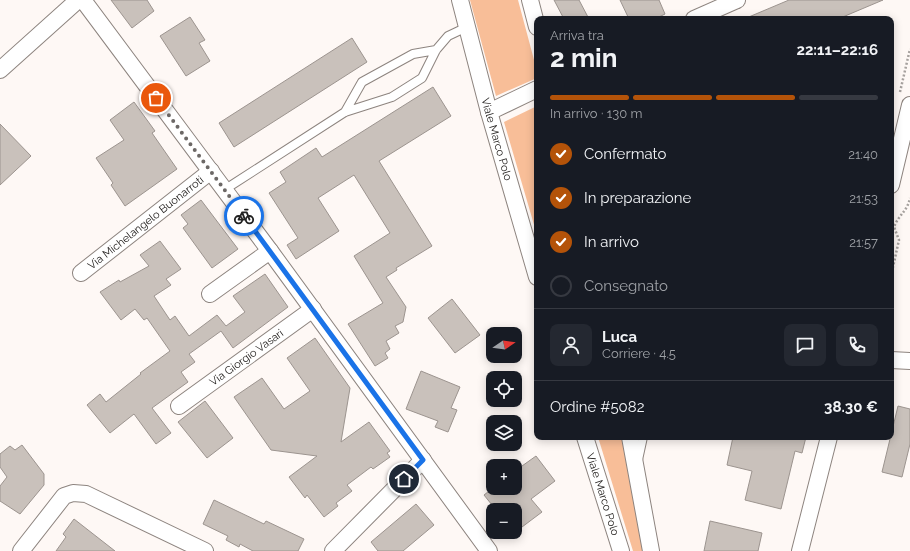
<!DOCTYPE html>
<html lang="it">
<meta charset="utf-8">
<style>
:root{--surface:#171b24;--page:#242831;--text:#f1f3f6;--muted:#9ea1a6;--line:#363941;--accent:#b45309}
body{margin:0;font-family:Raleway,sans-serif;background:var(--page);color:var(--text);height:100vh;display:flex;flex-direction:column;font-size:15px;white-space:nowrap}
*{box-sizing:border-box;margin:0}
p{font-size:13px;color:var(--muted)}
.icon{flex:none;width:22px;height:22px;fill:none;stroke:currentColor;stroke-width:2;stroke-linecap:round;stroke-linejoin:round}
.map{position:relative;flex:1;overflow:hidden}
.details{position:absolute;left:534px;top:16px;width:360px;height:424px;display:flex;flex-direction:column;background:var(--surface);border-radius:8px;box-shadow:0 2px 10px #0003}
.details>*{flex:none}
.needle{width:26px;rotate:77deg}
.fabs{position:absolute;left:486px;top:327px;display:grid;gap:8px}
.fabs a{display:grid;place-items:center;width:36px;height:36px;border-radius:8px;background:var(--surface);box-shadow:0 2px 10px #0003;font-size:20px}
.pin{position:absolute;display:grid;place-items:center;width:34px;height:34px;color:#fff;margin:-17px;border:2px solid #fff;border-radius:50%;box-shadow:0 1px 4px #0007}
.courier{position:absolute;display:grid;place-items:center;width:40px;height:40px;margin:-20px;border:3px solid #1a73e8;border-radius:50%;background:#fff;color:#222;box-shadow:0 1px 5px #0007}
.headline em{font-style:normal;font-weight:700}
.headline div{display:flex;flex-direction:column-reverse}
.headline{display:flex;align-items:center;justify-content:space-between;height:68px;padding:0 16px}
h1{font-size:26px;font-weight:700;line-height:30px}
.bar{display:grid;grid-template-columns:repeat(4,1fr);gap:6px 4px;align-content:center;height:48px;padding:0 16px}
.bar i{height:5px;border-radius:3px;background:var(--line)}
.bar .on{background:var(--accent)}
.bar p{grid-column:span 4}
.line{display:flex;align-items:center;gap:10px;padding:0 16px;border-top:1px solid var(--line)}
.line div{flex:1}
.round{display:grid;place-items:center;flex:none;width:42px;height:42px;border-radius:8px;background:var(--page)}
ol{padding:0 16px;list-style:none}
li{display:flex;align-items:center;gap:12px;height:44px}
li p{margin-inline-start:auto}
li .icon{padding:4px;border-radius:50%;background:var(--accent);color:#fff;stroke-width:4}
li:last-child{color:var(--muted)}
li i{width:22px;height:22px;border:2px solid var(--line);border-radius:50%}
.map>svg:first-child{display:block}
.green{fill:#f8be98}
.building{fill:#c9c1bb;stroke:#9c948f}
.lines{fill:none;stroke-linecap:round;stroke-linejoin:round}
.service-casing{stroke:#8d847f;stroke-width:10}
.minor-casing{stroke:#8d847f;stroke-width:18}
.path{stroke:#a6a19e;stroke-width:2.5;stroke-dasharray:2 2;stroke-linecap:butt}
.service{stroke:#fff;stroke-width:8}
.minor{stroke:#fff;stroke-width:16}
.done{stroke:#6c6866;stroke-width:4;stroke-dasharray:0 7.2}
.route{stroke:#1a73e8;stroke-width:5}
.labels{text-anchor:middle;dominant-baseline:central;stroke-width:3.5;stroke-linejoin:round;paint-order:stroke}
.street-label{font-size:11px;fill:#1e1b19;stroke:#fff}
</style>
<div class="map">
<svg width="910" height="551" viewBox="0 0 910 551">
<rect width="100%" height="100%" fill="#fef8f5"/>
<path class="green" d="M470 0H518L537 71V78L496 96Z
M537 106V235L504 122Z
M598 437H623L645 551H633Z"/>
<path class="building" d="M111 0H147L154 11 132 28Z
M554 0H579L589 19H564Z
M620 0H659L665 14 655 19H629Z
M789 0H883L838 19H744Z
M190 17 205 40 199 43 210 61 186 76 160 36Z
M352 38 367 62 234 147 219 123Z
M433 87 451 116 379 161 432 246 396 268 397 270 386 277 406 307 403 322 395 326 399 333 386 341 390 349 385 353 388 358 375 366 348 324 383 303 354 256 390 233 354 175 318 198 339 231 296 259 287 245 298 238 269 193 286 182 280 172 316 148 322 157Z
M134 102 155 131 152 133 177 169 125 206 111 185 113 183 96 158 124 140 110 120Z
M0 124 31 156 0 185Z
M201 200 238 249 212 268 183 228 188 224 181 215Z
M160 241 181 269 166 279 171 285 154 296 170 320 175 316 189 336 217 315 226 326 245 312 233 296 265 274 288 307 233 348 221 331 189 354 195 362 181 372 188 382 152 408 171 433 156 444 134 414 110 433 87 405 100 394 106 402 141 374 140 373 170 351 147 318 144 320 135 309 121 320 100 292 119 280 120 282 149 266 140 255Z
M452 299 480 335 455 353 428 318Z
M315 338 350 388 341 442 369 422 390 451 387 453 390 457 373 469 371 467 347 485 352 491 336 503 338 506 324 517 307 495 305 498 289 477 317 456 271 450 234 397 262 378 284 409 310 391 287 358Z
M421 371 460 387 451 408 457 410 448 432 435 427 438 421 406 409Z
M205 401 233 438 207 458 178 422Z
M898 406 910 409V444L902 477 882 472Z
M733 437H806L802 453 795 451 781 509 745 500 752 471 727 465Z
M22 445 44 474V485L20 514 0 501V486L7 477 0 467V454L10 446 15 450Z
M536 456 555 481 531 499 542 512 514 533 513 532H515V510H496L484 495 493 488H515V471Z
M214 500 264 524 266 521 304 539 298 551H253L240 544 239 547 226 540 228 536 203 524Z
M416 504 434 525 403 551H378L371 542Z
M74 519 115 551H56L66 537 63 534Z
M710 521 762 533 758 551H704Z"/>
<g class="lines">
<g class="service-casing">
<path id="service" d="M345 112 362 82 413 54 436 50
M224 190 345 112 392 97 422 78 436 50 448 36 467 27
M638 460 643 437"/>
</g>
<g class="minor-casing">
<g id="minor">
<path d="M83 0 270 251 489 551"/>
<path id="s1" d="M460 0 489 112 537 277"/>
<path d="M530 0 537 27"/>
<path d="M694 19 737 0"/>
<path d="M0 70 78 0"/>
<path d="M489 112 537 89"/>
<path d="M891 185 910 105"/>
<path id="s2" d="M81 273 211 171"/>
<path d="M210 294 270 251"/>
<path d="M891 360 910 361"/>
<path id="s3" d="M179 406 313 309"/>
<path id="s4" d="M585 437 621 551"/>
<path d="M630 437 651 551"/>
<path d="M21 551 64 496 73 493 86 494 205 551"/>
<path d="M333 551 423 460"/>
<path d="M800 551 829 437"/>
</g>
</g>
<path class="path" d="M900 92 910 49
M891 276 899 240 894 227C899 214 907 212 910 198"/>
<use href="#service" class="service"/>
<use href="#minor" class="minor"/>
</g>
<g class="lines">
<path class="done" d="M156 98 244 216"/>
<path class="route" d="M244 216 423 460 404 479"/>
</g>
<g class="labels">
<g class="street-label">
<text stroke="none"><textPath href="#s1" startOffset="144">Viale Marco Polo</textPath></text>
<text stroke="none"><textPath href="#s2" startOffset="82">Via Michelangelo Buonarroti</textPath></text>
<text stroke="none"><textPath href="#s3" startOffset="83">Via Giorgio Vasari</textPath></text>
<text stroke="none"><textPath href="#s4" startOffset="60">Viale Marco Polo</textPath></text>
</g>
</g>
</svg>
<div class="fabs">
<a><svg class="needle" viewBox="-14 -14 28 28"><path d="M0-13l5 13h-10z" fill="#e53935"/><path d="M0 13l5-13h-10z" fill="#9ea1a6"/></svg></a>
<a><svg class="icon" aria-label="locate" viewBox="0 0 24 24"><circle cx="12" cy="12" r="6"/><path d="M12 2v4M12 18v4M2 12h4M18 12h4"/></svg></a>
<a><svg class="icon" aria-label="layers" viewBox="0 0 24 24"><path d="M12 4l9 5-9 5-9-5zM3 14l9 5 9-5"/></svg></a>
<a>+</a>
<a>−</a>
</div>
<div class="pin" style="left:156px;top:98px;background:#ea580c"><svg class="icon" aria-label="bag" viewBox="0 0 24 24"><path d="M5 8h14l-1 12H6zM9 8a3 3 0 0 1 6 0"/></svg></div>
<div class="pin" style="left:404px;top:479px;background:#1f2937"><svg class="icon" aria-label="home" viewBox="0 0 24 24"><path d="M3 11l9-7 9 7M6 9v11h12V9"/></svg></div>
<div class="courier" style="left:244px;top:216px"><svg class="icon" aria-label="bike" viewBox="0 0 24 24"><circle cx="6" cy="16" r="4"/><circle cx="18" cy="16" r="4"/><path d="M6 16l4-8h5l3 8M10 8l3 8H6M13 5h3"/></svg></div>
<section class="details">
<div class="headline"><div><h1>2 min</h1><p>Arriva tra</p></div><em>22:11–22:16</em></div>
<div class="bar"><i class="on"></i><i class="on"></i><i class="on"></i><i></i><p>In arrivo · 130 m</p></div>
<ol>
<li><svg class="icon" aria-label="check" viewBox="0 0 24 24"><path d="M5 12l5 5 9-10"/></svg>Confermato<p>21:40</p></li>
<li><svg class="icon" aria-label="check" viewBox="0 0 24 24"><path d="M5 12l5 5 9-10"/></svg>In preparazione<p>21:53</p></li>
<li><svg class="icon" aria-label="check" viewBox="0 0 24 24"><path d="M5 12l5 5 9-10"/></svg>In arrivo<p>21:57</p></li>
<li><i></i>Consegnato</li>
</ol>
<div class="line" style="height:72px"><a class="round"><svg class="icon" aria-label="person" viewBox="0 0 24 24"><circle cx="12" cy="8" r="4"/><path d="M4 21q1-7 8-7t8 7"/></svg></a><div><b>Luca</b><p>Corriere · 4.5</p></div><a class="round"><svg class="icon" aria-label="chat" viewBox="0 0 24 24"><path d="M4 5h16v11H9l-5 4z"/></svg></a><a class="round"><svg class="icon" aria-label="phone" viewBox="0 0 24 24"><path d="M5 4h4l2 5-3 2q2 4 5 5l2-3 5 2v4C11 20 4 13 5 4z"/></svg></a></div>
<div class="line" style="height:52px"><div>Ordine #5082</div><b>38.30 €</b></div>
</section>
</div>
